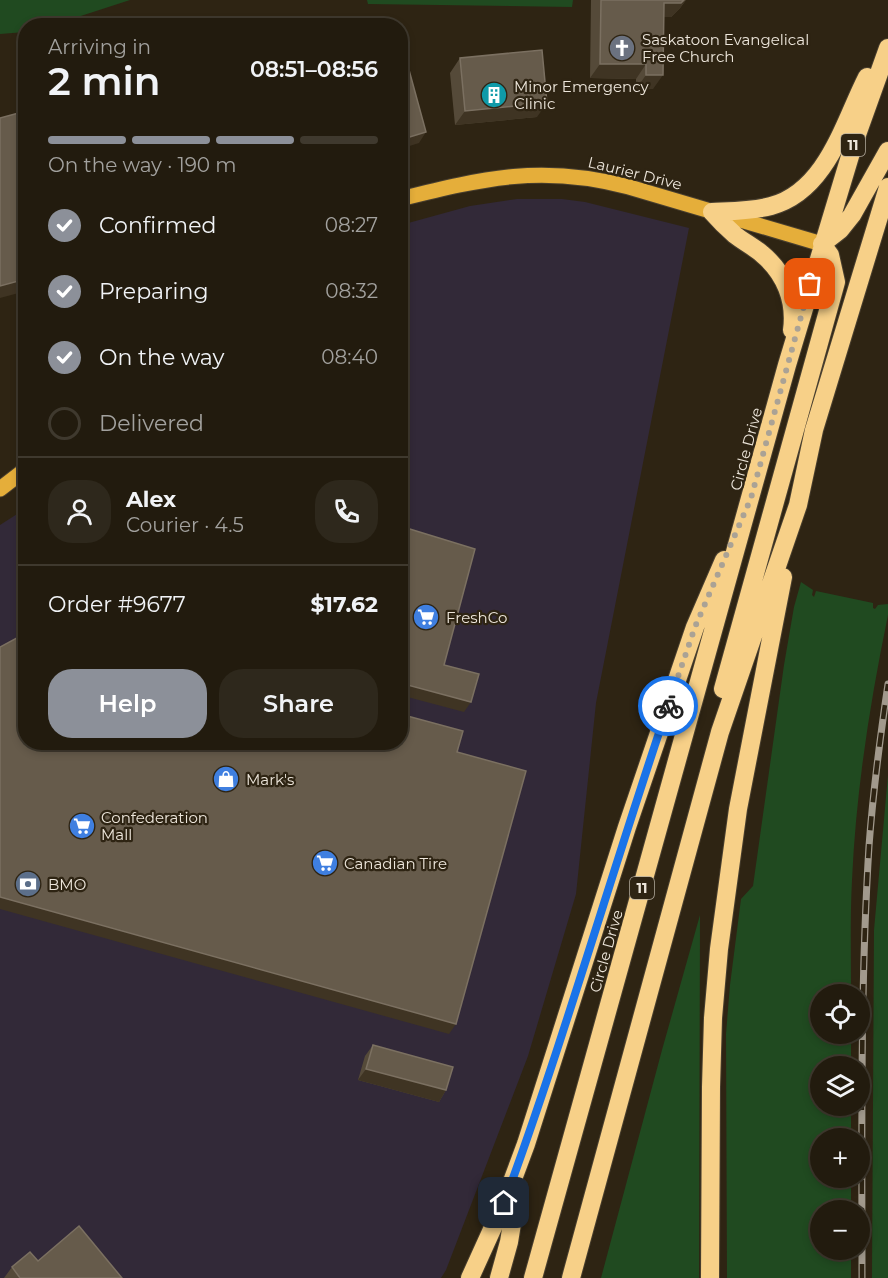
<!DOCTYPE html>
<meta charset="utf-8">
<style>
:root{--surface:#221b0e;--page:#2e281c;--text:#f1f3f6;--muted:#a2a19e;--line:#3f392e;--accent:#8c9099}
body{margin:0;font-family:Montserrat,sans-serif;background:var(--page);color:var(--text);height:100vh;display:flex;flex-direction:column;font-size:22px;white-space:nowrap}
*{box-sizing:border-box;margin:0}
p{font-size:20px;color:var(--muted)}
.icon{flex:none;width:33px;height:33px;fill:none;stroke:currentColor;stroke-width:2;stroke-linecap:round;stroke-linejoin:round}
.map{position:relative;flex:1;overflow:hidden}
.panel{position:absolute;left:18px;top:18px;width:390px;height:732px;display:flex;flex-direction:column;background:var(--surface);border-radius:24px;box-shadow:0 3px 9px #0003,0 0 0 2px var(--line)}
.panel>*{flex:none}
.buttons{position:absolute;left:810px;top:984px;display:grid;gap:12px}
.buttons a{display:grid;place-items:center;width:60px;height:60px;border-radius:50%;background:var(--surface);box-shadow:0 3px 9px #0003,0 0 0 2px var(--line);font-size:30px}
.pin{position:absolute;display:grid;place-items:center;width:51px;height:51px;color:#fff;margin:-26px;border-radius:12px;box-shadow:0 3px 9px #0006}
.courier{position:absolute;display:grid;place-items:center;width:60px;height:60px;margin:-30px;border:4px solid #1a73e8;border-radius:50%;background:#fff;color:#222;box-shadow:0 2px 8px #0007}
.summary em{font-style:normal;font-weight:600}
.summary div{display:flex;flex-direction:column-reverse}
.summary{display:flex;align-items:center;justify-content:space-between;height:102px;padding:0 30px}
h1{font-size:39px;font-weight:600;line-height:45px}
.bar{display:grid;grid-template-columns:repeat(4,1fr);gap:9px 6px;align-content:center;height:72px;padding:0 30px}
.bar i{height:8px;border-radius:4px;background:var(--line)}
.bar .active{background:var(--accent)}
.bar p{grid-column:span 4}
.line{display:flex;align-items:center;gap:15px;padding:0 30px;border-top:2px solid var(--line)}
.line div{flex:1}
.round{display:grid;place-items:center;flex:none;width:63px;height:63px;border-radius:24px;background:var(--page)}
ol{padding:0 30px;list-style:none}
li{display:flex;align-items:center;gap:18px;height:66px}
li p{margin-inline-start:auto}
li .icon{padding:6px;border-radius:50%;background:var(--accent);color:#fff;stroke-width:4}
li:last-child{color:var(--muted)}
li i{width:33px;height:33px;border:3px solid var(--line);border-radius:50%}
.action{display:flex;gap:12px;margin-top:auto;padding:12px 30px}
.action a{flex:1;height:69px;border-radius:24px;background:var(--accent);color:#fff;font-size:24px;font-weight:600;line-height:69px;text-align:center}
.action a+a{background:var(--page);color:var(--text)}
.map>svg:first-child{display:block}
.commercial{fill:#322938}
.green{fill:#204a20}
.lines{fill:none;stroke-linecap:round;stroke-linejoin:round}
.major-casing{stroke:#493f2f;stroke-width:17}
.highway-casing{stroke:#493f2f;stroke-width:20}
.major{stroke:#e5ae3a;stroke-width:15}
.highway{stroke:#f7d088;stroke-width:18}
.rail-casing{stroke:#a29a8d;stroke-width:7}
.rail{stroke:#2e2413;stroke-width:4.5;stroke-dasharray:14;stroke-linecap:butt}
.wall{fill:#554a39}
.shaded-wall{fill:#3f3423}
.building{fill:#665b4b;stroke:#7b7061;stroke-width:1.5}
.done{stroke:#aaa295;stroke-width:6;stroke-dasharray:0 10.8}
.route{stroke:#1a73e8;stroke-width:8}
.labels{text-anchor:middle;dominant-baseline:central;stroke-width:4.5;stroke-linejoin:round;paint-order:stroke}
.shield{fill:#2e2413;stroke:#b4ac9f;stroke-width:1.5}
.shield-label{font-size:14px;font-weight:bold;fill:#ede6db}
.poi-label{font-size:15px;fill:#ede6db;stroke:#2e2413;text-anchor:start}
.street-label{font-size:15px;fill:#ede6db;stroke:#2e2413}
</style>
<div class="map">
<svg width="888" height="1278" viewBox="0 0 888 1278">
<rect width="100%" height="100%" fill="#2e2413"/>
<path class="commercial" d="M517 199H562L585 202 689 228 596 703 576 894 528 1056 446 1270 441 1278H0V525L25 509 26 742H400L401 225 470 206Z"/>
<path class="green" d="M0 0H130L53 25 26 26 25 32 0 34Z
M367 0H573L572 7 368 4Z
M801 582 813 590 812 595 814 597 816 591 873 603V608L875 609 878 605 888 604V615C870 702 856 791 852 880 850 918 851 956 851 994H820V1034H851V1066H820V1106H851V1138H820V1178H851V1210H820V1250H851V1278H727L726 1034 730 985 741 899 753 886 784 665 794 607Z
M888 775V1278H872L874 930Z
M700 915 699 1278H601L662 1050Z"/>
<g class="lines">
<g class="major-casing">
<path id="major" d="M400 199C485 178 542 164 629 187L822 244
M0 489 26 469"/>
</g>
<g class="highway-casing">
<path id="highway" d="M712 212C731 211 752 211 771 206 827 191 844 122 867 77
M712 212C719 220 727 228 735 235 744 242 754 247 762 254 785 273 796 301 792 330
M822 244 840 230 852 215 888 151
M723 689 836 282 830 255 822 244
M470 1278 504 1203 526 1144 627 827 695 627 724 560
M499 1278 509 1242 518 1187
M533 1278 787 365 854 143 888 48
M571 1278 720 732 798 505 814 430 888 187
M710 1278 711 1087 713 1018 719 949 738 809 783 577"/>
</g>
<use href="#major" class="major"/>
<use href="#highway" class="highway"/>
<g class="rail-casing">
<path id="rail" d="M862 1278C862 1134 860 990 869 846 873 792 880 738 888 684"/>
</g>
<use href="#rail" class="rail"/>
</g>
<path class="wall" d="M591 0H686L680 8 671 17H664L653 89H636V79L590 78Z
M460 58 537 117 455 125 450 73Z
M373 1045 446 1090 439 1102 358 1080 365 1056Z
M38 1261 122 1278H4L12 1267Z"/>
<path class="shaded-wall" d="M686 0 680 8 671 17H654L664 3Z
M600 64H646L636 79 590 78Z
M646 75H663L653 89H636Z
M547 103 537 117 455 125 465 111Z
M426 132 419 143 400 149V140Z
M26 279V291L0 298V286Z
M400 683 471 702 464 712 400 695Z
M0 897 456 1024 449 1034 0 909Z
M366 1069 446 1090 439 1102 358 1080Z"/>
<path class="building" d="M601 0H684L681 3H664L663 75H646V64H600Z
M400 37 426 132 400 140Z
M542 50 547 103 465 111 460 58Z
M26 111V279L0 286V118Z
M400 526 475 549 444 665 479 674 471 702 400 683Z
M26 633V742H400V714L463 731 457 752 526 771 456 1024 0 897V647Z
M373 1045 453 1067 446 1090 366 1069Z
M79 1226 122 1278H20L12 1267 30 1252 38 1261Z"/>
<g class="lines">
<path class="done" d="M668 706 695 627 751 498 810 284"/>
<path class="route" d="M504 1203C564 1040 612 871 668 706"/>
</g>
<defs>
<g id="church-disc" transform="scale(1.35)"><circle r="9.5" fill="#6b7280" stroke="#2e2413"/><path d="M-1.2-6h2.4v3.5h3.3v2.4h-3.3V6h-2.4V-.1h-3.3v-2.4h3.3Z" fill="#fff"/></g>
<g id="building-disc" transform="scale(1.35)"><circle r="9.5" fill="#0f9aa8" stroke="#2e2413"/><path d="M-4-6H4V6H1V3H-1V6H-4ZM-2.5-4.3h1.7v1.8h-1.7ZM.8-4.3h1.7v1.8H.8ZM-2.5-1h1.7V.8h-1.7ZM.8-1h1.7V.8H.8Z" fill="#fff"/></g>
<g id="supermarket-disc" transform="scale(1.35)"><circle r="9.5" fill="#3f7fe0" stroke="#2e2413"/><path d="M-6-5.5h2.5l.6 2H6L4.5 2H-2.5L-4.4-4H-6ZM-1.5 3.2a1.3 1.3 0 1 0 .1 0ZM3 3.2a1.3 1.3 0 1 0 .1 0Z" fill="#fff"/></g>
<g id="shop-disc" transform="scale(1.35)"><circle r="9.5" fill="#3f7fe0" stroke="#2e2413"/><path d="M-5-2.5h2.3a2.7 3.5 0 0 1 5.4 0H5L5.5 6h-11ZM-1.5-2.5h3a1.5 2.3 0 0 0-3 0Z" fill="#fff"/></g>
<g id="bank-disc" transform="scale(1.35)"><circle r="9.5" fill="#5c6f8a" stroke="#2e2413"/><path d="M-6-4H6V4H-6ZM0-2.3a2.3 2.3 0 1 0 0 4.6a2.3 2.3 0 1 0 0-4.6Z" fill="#fff"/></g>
</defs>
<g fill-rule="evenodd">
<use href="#church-disc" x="622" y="48"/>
<use href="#building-disc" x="494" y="95"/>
<use href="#supermarket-disc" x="426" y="617"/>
<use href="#shop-disc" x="226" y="779"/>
<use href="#supermarket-disc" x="82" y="826"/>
<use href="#supermarket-disc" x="325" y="863"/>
<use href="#bank-disc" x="28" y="884"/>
</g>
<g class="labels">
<g class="shield">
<rect x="841" y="134" width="24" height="22" rx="4.5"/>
<rect x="630" y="877" width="24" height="22" rx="4.5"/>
</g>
<g class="shield-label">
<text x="853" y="145">11</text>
<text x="642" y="888">11</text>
</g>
<g class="poi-label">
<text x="642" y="39">Saskatoon Evangelical<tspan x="642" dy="17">Free Church</tspan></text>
<text x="514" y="86">Minor Emergency<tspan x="514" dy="17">Clinic</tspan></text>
<text x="446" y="617">FreshCo</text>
<text x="246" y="779">Mark's</text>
<text x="101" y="817">Confederation<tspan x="101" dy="17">Mall</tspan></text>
<text x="344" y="863">Canadian Tire</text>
<text x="48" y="884">BMO</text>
</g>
<g class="street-label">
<text transform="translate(635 173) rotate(14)">Laurier Drive</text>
<text transform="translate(746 449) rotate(-75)">Circle Drive</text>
<text transform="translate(606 951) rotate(-74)">Circle Drive</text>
</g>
</g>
</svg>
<div class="buttons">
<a><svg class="icon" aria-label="locate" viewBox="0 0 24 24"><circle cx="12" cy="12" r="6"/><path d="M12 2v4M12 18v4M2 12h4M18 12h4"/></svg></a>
<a><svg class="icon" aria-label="layers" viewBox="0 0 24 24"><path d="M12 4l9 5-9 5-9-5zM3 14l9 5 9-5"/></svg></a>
<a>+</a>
<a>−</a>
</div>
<div class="pin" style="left:810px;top:284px;background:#ea580c"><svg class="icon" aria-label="bag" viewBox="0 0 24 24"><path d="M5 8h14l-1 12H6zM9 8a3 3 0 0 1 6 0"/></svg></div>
<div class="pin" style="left:504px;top:1203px;background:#1f2937"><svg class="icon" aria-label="home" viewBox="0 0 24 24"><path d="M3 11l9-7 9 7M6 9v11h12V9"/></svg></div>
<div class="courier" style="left:668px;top:706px"><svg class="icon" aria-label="bike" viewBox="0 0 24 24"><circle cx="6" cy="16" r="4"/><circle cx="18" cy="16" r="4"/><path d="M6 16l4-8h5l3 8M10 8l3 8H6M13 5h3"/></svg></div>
<section class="panel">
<div class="summary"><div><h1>2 min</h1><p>Arriving in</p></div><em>08:51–08:56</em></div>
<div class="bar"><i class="active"></i><i class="active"></i><i class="active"></i><i></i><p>On the way · 190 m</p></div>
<ol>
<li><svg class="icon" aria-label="check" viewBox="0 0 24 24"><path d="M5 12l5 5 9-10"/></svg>Confirmed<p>08:27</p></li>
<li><svg class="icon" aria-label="check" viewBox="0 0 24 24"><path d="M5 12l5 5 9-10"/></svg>Preparing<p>08:32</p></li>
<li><svg class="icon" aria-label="check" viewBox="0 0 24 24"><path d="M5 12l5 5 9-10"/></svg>On the way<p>08:40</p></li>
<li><i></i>Delivered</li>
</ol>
<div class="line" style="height:108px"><a class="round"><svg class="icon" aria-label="person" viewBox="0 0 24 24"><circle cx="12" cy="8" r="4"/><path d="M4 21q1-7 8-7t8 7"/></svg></a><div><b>Alex</b><p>Courier · 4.5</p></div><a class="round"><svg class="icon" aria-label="phone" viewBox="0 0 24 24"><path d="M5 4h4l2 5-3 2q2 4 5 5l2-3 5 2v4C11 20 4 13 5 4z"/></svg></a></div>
<div class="line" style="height:78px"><div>Order #9677</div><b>$17.62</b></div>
<div class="action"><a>Help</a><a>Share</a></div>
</section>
</div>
